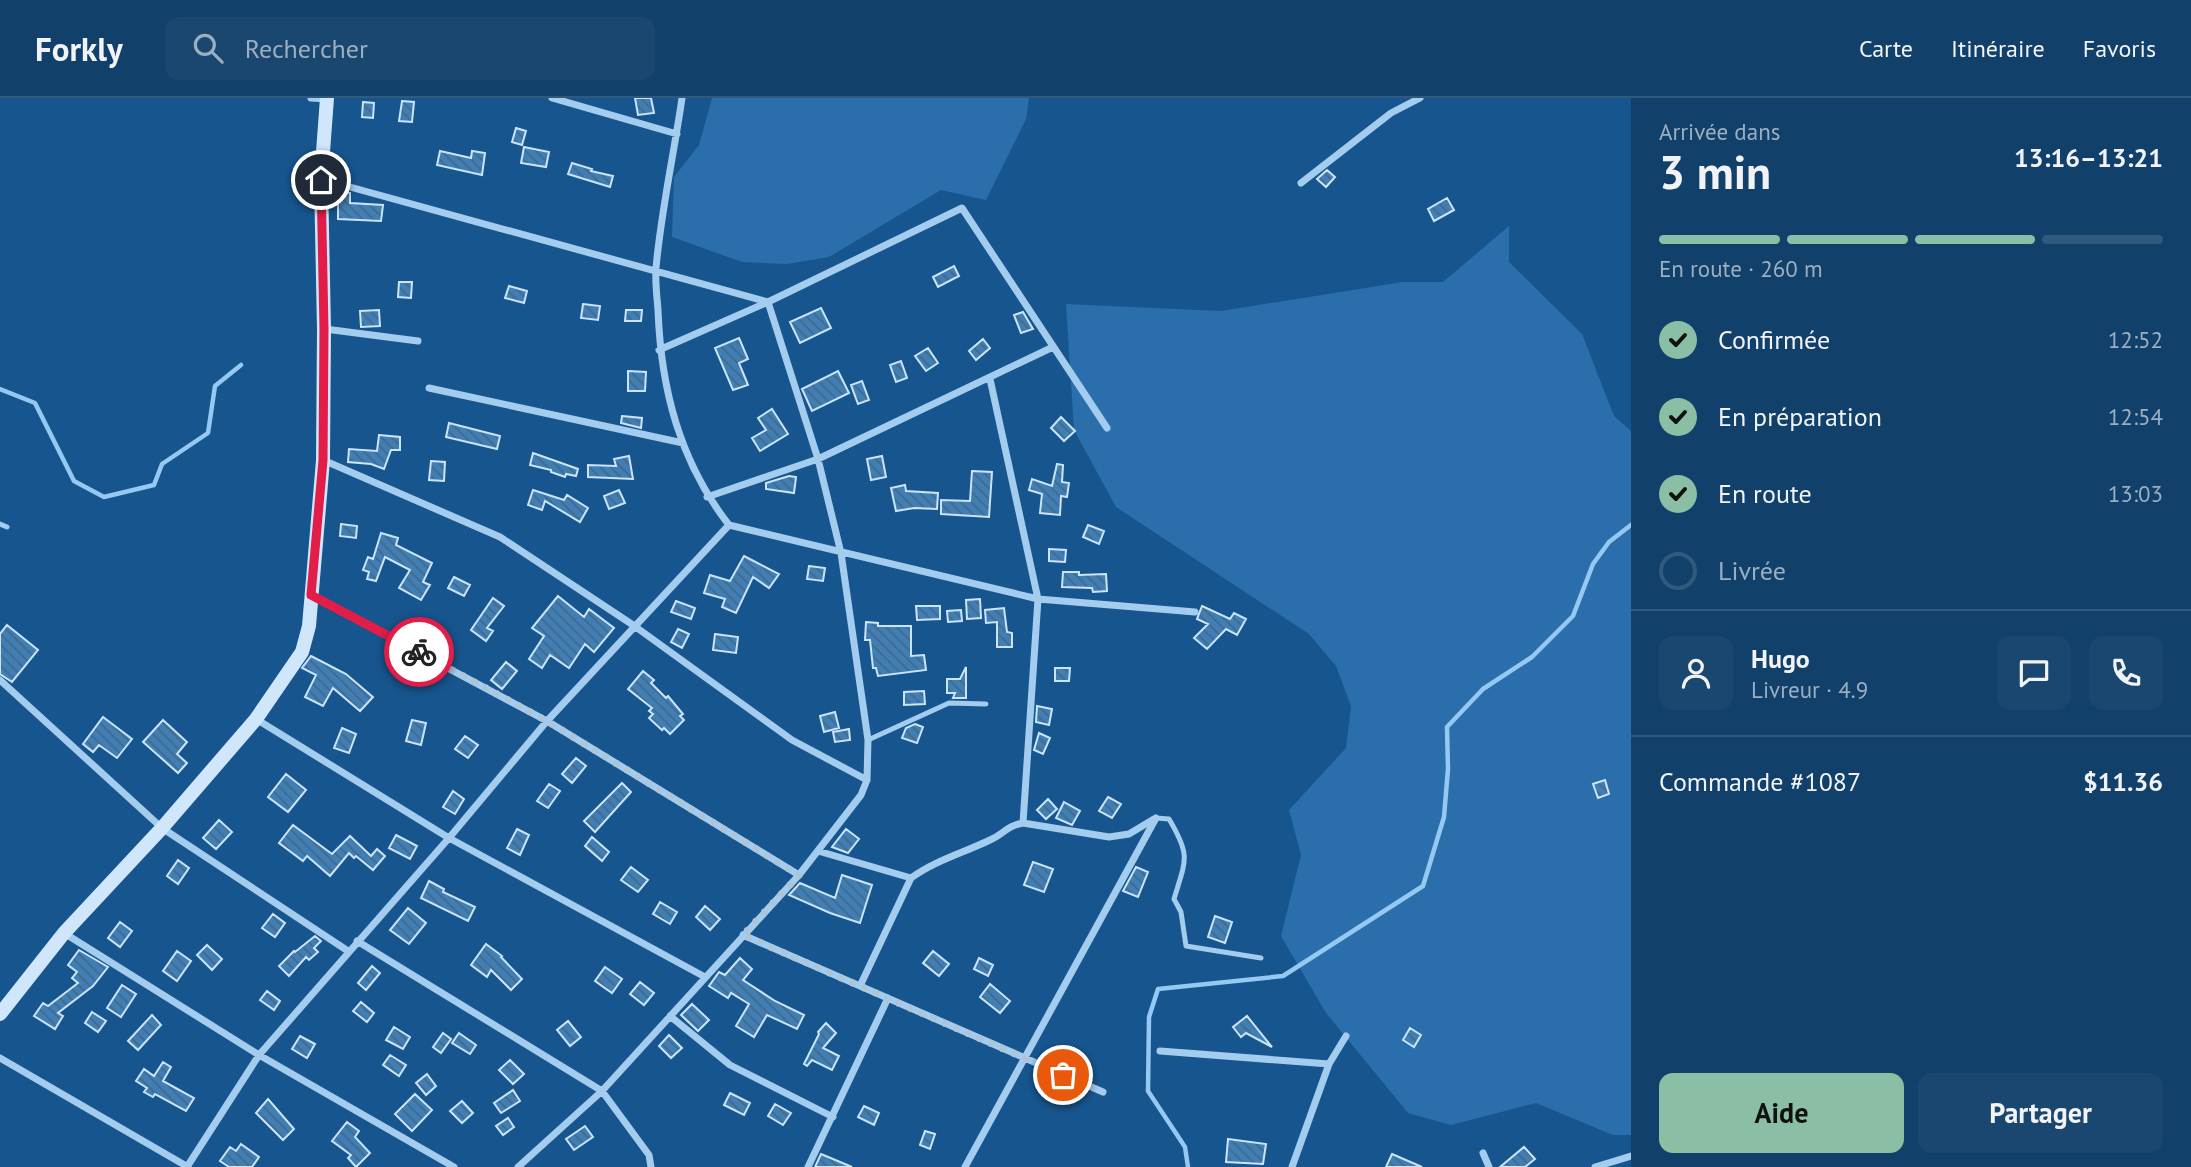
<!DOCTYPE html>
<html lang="fr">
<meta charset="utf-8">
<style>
:root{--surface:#11406a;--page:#1a4770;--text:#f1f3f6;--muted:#9cafc1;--line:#30597e;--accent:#8abfa5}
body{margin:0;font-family:"PT Sans",sans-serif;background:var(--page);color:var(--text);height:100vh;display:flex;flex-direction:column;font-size:26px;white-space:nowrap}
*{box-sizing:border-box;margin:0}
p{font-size:23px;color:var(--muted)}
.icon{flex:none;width:38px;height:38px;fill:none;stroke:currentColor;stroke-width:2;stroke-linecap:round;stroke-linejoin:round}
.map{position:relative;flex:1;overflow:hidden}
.side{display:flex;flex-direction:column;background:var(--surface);width:560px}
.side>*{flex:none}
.pin{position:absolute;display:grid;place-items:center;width:60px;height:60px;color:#fff;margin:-30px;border:4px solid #fff;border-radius:50%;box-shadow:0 2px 7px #0007}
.courier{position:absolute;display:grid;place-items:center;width:70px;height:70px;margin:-35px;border:5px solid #e11d48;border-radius:50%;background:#fff;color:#222;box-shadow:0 2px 9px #0007}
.summary em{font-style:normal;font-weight:700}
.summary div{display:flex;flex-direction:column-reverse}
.summary{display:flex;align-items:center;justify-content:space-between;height:119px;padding:0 28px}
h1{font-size:46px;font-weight:700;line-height:52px}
.bar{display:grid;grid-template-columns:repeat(4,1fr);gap:10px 7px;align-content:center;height:84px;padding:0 28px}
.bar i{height:9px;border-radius:5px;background:var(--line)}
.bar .selected{background:var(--accent)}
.bar p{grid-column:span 4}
.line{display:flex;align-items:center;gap:18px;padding:0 28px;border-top:2px solid var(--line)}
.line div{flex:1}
.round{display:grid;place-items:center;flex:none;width:74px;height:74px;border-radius:14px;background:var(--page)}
ol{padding:0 28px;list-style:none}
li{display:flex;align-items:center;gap:21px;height:77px}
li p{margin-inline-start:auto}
li .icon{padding:7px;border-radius:50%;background:var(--accent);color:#111;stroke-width:4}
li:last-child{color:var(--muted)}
li i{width:38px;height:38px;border:4px solid var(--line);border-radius:50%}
.button{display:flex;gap:14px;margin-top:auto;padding:14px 28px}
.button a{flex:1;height:80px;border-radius:14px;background:var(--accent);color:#111;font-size:28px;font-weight:700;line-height:80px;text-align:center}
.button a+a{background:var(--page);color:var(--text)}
header{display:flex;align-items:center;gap:42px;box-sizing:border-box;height:98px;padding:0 35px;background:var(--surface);border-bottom:2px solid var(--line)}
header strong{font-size:33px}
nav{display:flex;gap:38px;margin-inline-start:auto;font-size:24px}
.search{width:490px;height:63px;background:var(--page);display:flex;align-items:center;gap:18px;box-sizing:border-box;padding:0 24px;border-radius:14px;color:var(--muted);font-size:26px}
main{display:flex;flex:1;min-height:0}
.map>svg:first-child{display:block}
.grass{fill:#2a6fac}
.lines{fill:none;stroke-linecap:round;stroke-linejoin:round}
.stream{stroke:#95c8f2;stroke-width:4.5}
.building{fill:url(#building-back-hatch);stroke:#c9e4fb;stroke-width:2}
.lane{stroke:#a3ccef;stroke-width:5}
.street{stroke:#a3ccef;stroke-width:7}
.secondary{stroke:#d0e6fb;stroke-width:14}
.done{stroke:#aec4d7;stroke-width:7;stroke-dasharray:0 12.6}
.route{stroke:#e11d48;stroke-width:9}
</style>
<header>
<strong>Forkly</strong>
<div class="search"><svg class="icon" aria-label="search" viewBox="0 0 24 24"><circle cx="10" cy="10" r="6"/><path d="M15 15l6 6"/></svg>Rechercher</div>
<nav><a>Carte</a><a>Itinéraire</a><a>Favoris</a></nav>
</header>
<main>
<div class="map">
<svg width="1631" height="1069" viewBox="0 0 1631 1069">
<defs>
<pattern id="building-back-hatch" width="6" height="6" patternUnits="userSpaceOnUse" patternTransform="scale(1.75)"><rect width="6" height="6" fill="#407fb6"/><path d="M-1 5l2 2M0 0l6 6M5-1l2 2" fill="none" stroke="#456886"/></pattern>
</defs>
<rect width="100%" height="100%" fill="#17558e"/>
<path class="grass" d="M712 0H1029L1026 21 986 102 941 92 829 159 787 166 742 164 672 139 674 79 699 47Z
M1509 128V164L1582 236 1614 318 1631 333V1037H1613L1536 1005 1451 1027 1408 1015 1326 915 1281 838 1301 757 1289 712 1346 650 1351 608 1336 568 1309 536 1116 409 1074 332 1066 206 1221 213 1403 184H1443Z"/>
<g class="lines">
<path class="stream" d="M0 291 35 305 74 383 104 399 154 387 162 366 208 335 215 288 241 267
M1188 1069 1185 1049 1148 993 1149 919 1158 891 1283 878 1423 788 1444 719 1448 671 1447 629 1483 591 1532 559 1573 518 1593 466 1609 444 1631 427"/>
</g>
<path class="building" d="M635 0H651L654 15 638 17Z
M402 3 414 4 412 24 399 23Z
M363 4 374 5 373 20 362 19Z
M516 30 526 33 522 47 512 44Z
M524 49 549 54 546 69 521 65Z
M440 53 471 60 472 53 485 55 482 77 437 67Z
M572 65 592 71 591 73 613 78 610 89 568 76Z
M1327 72 1335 79 1326 89 1317 81Z
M338 95H350V105L383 107 381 123 338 121Z
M1447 100 1454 112 1434 123 1428 111Z
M954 168 959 178 938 189 933 179Z
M399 184H412L411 200 398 199Z
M509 188 527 193 524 205 505 200Z
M583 206 600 208 598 222 581 220Z
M821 210 831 230 800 245 790 224Z
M379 212 380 228 361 229 360 213Z
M626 212H642L641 223H625Z
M1023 214 1033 231 1021 235 1014 217Z
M739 240 748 261 739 265 748 287 733 292 715 250Z
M983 241 990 250 976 262 969 253Z
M928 250 938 265 926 273 915 258Z
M901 263 907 280 896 284 890 267Z
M628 273 646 274 645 293H628Z
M838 273 849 295 812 313 802 291Z
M862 283 869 302 858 306 851 287Z
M772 311 788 336 760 353 752 340 766 332 758 320Z
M622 318 642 320 641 330 621 325Z
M1061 319 1075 333 1064 343 1051 330Z
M449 325 500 338 497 351 446 339Z
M379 337 400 339V352H391L384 371 371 366 348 364 349 351 377 353Z
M533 355 578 371 576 378 566 376 565 379 551 374V372L530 367Z
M629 358 633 381 588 379V367L616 368 614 361Z
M882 358 886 379 871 382 867 361Z
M431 363 445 364 444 383 429 382Z
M1057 366 1063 367 1062 384 1069 385 1067 399 1061 398 1060 417 1040 415 1042 396 1029 392 1032 381 1052 388Z
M972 373 992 374 989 419 941 416V402L970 403Z
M789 378 796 379 794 395 766 391V385Z
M905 387 906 393 938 395 937 411 914 410 896 413 891 390Z
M533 392 564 402 567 397 588 410 580 424 545 403 542 412 528 407Z
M619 392 625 405 609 411 604 398Z
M341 426 357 428 356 440 340 438Z
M1088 427 1104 433 1099 446 1083 439Z
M381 435 398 440 396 447 432 465 423 484 430 487 421 502 399 490 410 472 385 459 376 483 367 481 369 474 363 472 368 459 373 461Z
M1049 451 1066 452 1065 464 1049 463Z
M744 458 779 476 769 490 753 479 736 515 722 509 725 501 704 495 710 477 730 483Z
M809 468 825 470 823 483 807 481Z
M1063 474H1079V477L1106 476 1107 493 1093 494 1092 490 1062 489Z
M454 479 470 487 464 498 448 490Z
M558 498 584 519 589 511 614 530 594 554 585 546 569 570 550 557 542 570 529 561 544 538 532 530Z
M493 500 504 508 487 530 493 533 486 543 471 532Z
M980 501 981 520 967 521 966 502Z
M676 503 695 510 691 521 671 514Z
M916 508H940V521L917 522Z
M1202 508 1230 521 1234 515 1246 521 1237 537 1226 531 1207 551 1194 540 1208 526 1197 521Z
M1004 510 1007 534 1012 535V549H997V524L986 525 985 512Z
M961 512 962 523 948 524 947 513Z
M866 524 878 525V528H911V558L924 557 926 572 878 578 876 570H873L870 542H865Z
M7 527 38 552 12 584 0 576V536Z
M678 531 689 536 682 550 671 544Z
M715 536 738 539 736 555 713 552Z
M311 558 346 576 373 599 360 613 333 590 323 608 305 599 316 577 302 570Z
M506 564 517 573 502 591 491 582Z
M966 569V600H953L955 595H947V581H960Z
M1055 570H1070L1069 583H1055Z
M643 573 654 582 651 585 666 600 668 598 683 616 680 618 684 622 670 636 664 630 662 632 649 620 653 616 649 613 652 610 628 591Z
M924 593 925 606 904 607V594Z
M1037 608 1052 611 1049 627 1036 624Z
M835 614 839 630 824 634 820 618Z
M103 619 132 641 117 660 99 647 93 654 83 646Z
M163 622 187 644 177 656 187 665 178 675 143 644Z
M412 622 426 625 421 647 406 643Z
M915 626 923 629 917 645 902 640 906 630Z
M342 630 356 636 349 655 334 650Z
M849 631 850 642 835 644 833 634Z
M1039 635 1050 640 1043 656 1034 652Z
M465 638 478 647 468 660 455 651Z
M576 660 586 668 572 685 562 676Z
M286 676 306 692 288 714 268 699Z
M1605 682 1609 696 1598 700 1593 686Z
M622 685 631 694 595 734 584 723Z
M549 686 560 693 548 710 537 703Z
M453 693 464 701 455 716 443 709Z
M1108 699 1121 706 1112 720 1099 713Z
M1048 701 1057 711 1046 721 1037 712Z
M1064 704 1080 713 1072 727 1056 720Z
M219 722 232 734 216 751 203 740Z
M293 727 332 756 350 738 371 758 377 751 385 758 373 772 356 758 354 760 349 755 330 778 307 758 303 763 279 745Z
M517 731 529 737 520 757 507 750Z
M846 731 859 741 848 755 832 749Z
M396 737 417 748 410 761 389 750Z
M592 739 609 754 602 763 585 748Z
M178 762 189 770 178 786 167 778Z
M1033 764 1053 771 1044 794 1024 787Z
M631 769 648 782 638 794 621 782Z
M1136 769 1148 774 1138 799 1123 793Z
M842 777 872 787 860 825 830 815 789 797 800 785 835 800Z
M429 783 444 791 443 794 475 809 468 823 421 800Z
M660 804 677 814 670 826 653 816Z
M705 808 720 821 710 832 696 819Z
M408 810 426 825 409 846 390 832Z
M273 816 285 825 275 839 262 830Z
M1215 818 1232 824 1225 845 1208 839Z
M120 824 132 833 120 849 108 840Z
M315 838 321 843 314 850 318 854 309 862 306 859 289 878 279 868 294 853 295 854Z
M486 846 502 858 501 859 522 881 511 892 491 872 487 879 471 867Z
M207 847 222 861 212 872 197 857Z
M79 852 108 869 93 888 58 915 63 918 55 931 34 918 43 905 48 908 78 885 72 880 77 874 68 867Z
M177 853 191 863 177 883 163 873Z
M933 853 949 866 939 878 923 865Z
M740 860 752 871 743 882 775 903 804 917 797 931 767 917 754 939 736 928 749 906 731 895 728 900 709 888 719 874 725 877Z
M979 860 993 867 988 878 974 871Z
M372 868 380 875 366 892 358 885Z
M605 869 622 881 612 895 595 883Z
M640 884 654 895 644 907 630 896Z
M990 886 1010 903 1000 915 980 899Z
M122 887 136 896 121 919 107 910Z
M267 893 280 903 274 912 260 902Z
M361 904 374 915 367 924 353 913Z
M692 906 709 922 698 933 681 917Z
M92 914 106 923 98 934 85 925Z
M152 917 161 927 138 952 128 943Z
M1247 918 1272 949 1246 935 1241 939 1233 929Z
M568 923 581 939 570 948 557 932Z
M826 925 836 935 823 950 839 958 832 972 812 962 807 968 804 966 819 936 818 934Z
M394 929 410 939 403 951 386 942Z
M1410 930 1421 937 1414 949 1403 942Z
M443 935 451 941 441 955 433 949Z
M459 935 476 947 470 956 452 945Z
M669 937 682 950 671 960 659 948Z
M300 938 315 946 307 960 292 951Z
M390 957 406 967 399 978 383 967Z
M510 962 524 976 513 986 499 972Z
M163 964 171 969 163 983 194 1000 186 1013 155 996 153 999 144 994 147 990 136 983 144 971 154 978Z
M427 976 436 988 426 997 416 985Z
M513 992 520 1003 501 1015 494 1005Z
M730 995 750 1005 744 1017 724 1007Z
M415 996 432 1012 412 1033 395 1016Z
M268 1001 294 1031 283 1042 256 1015Z
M462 1003 473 1015 462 1025 450 1013Z
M775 1006 791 1015 783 1027 768 1018Z
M864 1008 879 1015 874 1027 858 1019Z
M508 1020 514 1029 503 1037 496 1028Z
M347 1024 359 1033 355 1039 370 1055 356 1069 348 1060 351 1057 332 1043Z
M585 1028 593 1039 574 1052 566 1041Z
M925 1033 935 1036 930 1051 920 1047Z
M1228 1041 1266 1046 1263 1066 1226 1064Z
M241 1046 259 1059 252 1069H229L220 1063 230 1049 236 1053Z
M1524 1049 1535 1061 1525 1069H1500Z
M821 1056 852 1069H815Z
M1392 1056 1422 1069H1386Z"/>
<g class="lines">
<path class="lane" d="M0 426 7 429
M868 642 949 605 986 606
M1156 720 1169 721C1191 758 1186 761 1174 801L1181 814 1186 848 1261 860"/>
<path class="street" d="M311 0 327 1
M552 0 677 36
M682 0C674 56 661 113 656 170 655 184 657 199 658 212 661 292 680 364 729 427L1038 501 1195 514
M321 81 768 204 818 361 841 455 868 642 867 682 861 697 799 777 602 993 518 1069
M1301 85 1391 15 1420 0
M325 231 418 243
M659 252 768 204 962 110 1107 330
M990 281 1038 501 1023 725
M429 290 683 345
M323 362 500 439 633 527 792 642 867 682
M707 399 818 361 1053 249
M311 497 547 623 799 777
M0 582 162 730 348 853
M256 621 449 740 705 879
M818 753 911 780C936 762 963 755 990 742 1004 736 1006 728 1023 725L1109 739 1129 736 1154 721
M64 835 259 957 454 1069
M743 837 1103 994
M357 843 602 993 649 1057 651 1069
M860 888 911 780
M670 918 730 967 833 1019
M1160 953 1329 966
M0 960 188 1069
M1483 1055 1489 1069
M187 1069 259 957 449 740 547 623 729 427
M808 1069 888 900
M965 1069 1156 720
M1292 1069 1329 966 1346 938
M1595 1069 1631 1058"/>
<path class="secondary" d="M0 916 64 835 162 730 256 621 302 554 309 528 323 362 324 231 321 81 327 0"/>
</g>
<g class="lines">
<path class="done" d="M419 554 547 623 799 777 743 837 1063 977"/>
<path class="route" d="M321 82 324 231 323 362 311 497 419 554"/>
</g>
</svg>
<div class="pin" style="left:1063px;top:977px;background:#ea580c"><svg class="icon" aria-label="bag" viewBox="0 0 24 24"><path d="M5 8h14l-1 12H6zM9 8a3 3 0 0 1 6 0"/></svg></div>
<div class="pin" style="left:321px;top:82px;background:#1f2937"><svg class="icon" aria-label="home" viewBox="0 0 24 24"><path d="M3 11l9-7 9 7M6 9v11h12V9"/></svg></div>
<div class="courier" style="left:419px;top:554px"><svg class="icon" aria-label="bike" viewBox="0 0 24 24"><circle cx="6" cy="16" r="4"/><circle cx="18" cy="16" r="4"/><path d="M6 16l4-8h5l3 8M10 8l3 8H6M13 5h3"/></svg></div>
</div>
<section class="side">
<div class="summary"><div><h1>3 min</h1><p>Arrivée dans</p></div><em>13:16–13:21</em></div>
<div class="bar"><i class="selected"></i><i class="selected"></i><i class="selected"></i><i></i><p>En route · 260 m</p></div>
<ol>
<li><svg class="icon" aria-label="check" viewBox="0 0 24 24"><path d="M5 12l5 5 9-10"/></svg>Confirmée<p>12:52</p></li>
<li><svg class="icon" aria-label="check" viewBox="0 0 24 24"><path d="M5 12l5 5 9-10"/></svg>En préparation<p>12:54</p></li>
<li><svg class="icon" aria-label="check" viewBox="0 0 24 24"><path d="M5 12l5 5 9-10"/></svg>En route<p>13:03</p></li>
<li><i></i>Livrée</li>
</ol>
<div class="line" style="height:126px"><a class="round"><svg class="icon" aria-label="person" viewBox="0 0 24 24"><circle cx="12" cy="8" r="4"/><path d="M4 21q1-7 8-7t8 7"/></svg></a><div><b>Hugo</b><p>Livreur · 4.9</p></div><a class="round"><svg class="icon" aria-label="chat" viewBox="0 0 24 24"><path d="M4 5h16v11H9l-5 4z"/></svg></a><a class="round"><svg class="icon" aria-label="phone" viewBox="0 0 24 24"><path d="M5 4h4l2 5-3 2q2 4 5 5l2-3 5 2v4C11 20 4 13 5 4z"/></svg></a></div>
<div class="line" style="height:91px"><div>Commande #1087</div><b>$11.36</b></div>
<div class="button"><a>Aide</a><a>Partager</a></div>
</section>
</main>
